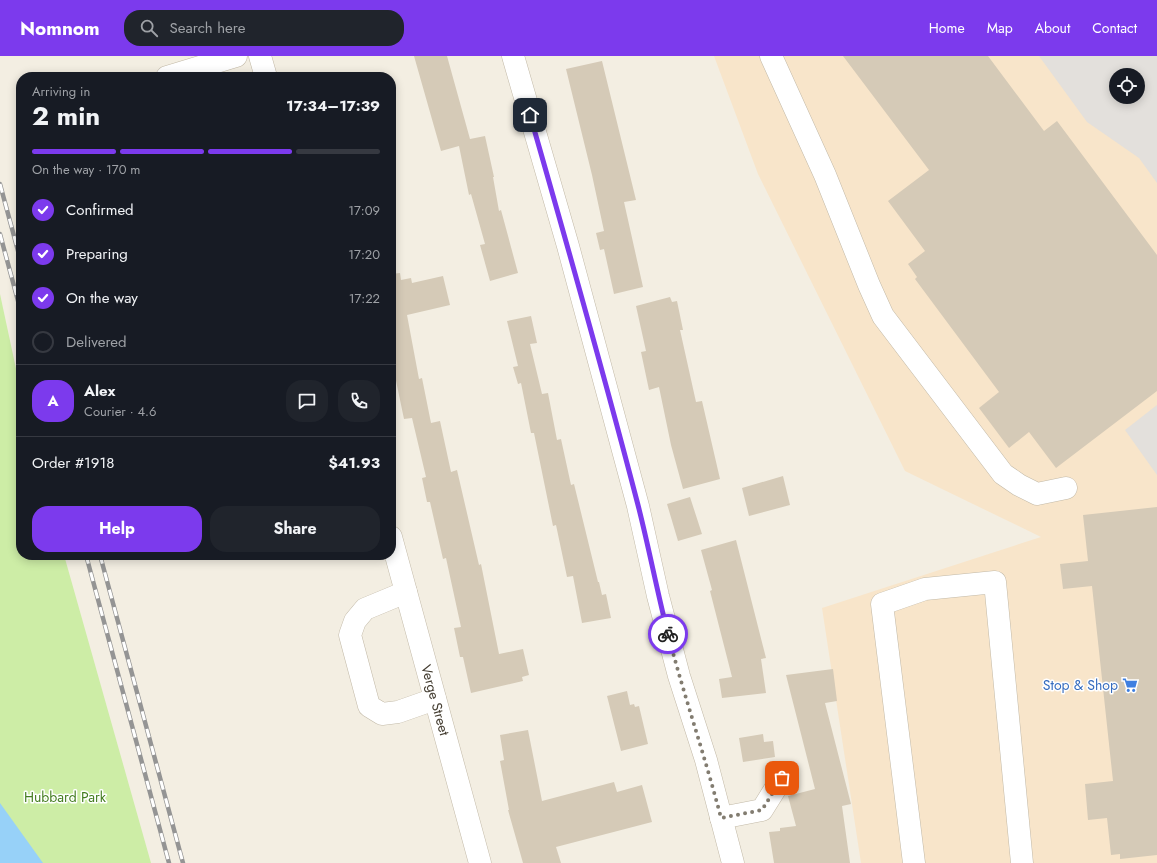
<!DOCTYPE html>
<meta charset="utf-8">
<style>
:root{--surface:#171b24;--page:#20242c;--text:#f1f3f6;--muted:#9ea1a6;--line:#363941;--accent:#7c3aed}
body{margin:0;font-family:Jost,sans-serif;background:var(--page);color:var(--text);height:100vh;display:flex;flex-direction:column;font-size:15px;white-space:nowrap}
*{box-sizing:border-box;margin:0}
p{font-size:13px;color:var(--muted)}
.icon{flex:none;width:22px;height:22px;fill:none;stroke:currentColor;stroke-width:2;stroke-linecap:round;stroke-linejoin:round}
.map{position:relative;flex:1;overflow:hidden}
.sheet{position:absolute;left:16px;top:16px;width:380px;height:488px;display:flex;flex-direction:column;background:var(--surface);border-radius:16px;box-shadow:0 2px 10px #0003}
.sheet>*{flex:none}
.fabs{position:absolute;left:1109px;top:12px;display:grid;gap:8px}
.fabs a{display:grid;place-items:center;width:36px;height:36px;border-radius:50%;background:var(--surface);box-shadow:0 2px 10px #0003;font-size:20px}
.pin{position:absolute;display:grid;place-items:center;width:34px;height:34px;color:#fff;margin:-17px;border-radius:8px;box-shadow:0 2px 6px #0006}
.courier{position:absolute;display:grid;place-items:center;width:40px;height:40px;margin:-20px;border:3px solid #7c3aed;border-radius:50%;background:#fff;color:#222;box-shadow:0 1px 5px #0007}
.headline em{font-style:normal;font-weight:700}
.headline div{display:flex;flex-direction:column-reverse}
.headline{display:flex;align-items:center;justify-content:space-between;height:68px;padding:0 16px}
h1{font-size:26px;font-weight:700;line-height:30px}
.bar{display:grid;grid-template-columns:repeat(4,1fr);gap:6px 4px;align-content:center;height:48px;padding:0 16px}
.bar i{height:5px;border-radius:3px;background:var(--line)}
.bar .selected{background:var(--accent)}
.bar p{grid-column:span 4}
.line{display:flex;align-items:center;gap:10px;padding:0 16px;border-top:1px solid var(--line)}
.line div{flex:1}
.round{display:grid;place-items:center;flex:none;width:42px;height:42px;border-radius:16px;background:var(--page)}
ol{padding:0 16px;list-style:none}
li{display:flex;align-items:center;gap:12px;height:44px}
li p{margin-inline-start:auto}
li .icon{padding:4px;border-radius:50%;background:var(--accent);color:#fff;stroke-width:4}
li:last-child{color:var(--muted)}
li i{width:22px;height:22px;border:2px solid var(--line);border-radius:50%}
.button{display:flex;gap:8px;margin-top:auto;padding:8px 16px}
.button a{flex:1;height:46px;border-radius:16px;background:var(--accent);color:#fff;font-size:16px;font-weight:700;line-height:46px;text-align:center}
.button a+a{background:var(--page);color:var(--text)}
header{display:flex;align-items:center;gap:24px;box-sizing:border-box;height:56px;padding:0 20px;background:var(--accent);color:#fff}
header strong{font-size:19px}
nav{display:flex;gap:22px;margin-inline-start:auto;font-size:14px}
.search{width:280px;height:36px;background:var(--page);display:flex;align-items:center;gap:10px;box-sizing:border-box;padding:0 14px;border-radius:16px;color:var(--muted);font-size:15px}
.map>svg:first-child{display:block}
.commercial{fill:#f8e5ca;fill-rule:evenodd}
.green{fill:#cdeda6}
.parking{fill:#e3e0dc;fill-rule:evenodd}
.water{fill:#97d1f8}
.building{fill:#d5cab7}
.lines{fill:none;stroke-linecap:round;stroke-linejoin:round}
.minor-casing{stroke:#c2b9a7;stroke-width:23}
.minor{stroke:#fff;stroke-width:22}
.rail-casing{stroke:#949494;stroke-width:4.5}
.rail{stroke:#fff;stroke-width:3;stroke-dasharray:9;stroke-linecap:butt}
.done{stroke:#827c70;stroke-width:4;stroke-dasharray:0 7.2}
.route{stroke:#7c3aed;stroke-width:5}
.labels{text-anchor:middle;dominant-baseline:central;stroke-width:3;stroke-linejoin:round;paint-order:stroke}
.shop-label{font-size:14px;fill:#366cbe;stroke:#fff;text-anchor:end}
.street-label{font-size:14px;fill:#453e32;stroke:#fff}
.park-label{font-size:14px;fill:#447d20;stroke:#fff}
</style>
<header>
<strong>Nomnom</strong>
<div class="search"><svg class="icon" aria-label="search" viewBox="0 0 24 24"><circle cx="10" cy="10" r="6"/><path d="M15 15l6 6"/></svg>Search here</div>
<nav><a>Home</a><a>Map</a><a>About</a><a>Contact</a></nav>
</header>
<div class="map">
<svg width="1157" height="807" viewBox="0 0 1157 807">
<rect width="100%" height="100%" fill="#f3eee2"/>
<path class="commercial" d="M714 0H1157V807H861L822 552 1041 481 905 415 758 118ZM1116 19H1138V41H1116Z"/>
<path class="green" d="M0 238 21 336V499H64L151 807H22L0 754Z"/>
<path class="parking" d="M1039 0H1157V127L1139 102 1087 66ZM1116 19H1138V41H1116Z
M1157 349V419L1125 374Z"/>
<path class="water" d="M0 747 43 807H0Z"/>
<path class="building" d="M414 0H447L470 83 485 80 494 121H493L499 155 501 154 518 217 490 225 480 189 485 188 471 138 469 139 459 90 441 95Z
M843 0H988L1044 75 1057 65 1157 199V335L1056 412 1029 376 1009 392 979 352 999 336 915 223 917 221 908 208 925 195 888 145 929 114Z
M602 5 636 144 624 146 643 231 614 238 604 193 600 194 596 177 604 175 592 119 566 13Z
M400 217 401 224 411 222 412 227 443 220 450 249 407 259 419 323 422 322 431 367 440 365 451 416 457 414 479 509 481 508 499 598 523 593 529 619 522 621 523 625 471 637 463 601H460L454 572 461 571 446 502 443 503 430 446H427L422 422 426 421 412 362 404 363 394 315 391 316V218Z
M670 241 672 246 677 245 683 274H680L696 346 702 345 720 423 683 433 671 389 659 331 649 334 641 296 646 295 636 250Z
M531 260 537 287 530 288 542 338 548 337 557 384 561 383 571 429 574 428 598 526H599L602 539 606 538 611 562 582 567 573 520 567 521 556 469 553 470 534 377H531L521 327 518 328 513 311 518 310 507 265Z
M783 420 790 449 749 460 742 432Z
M690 441 702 478 678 485 667 448Z
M1157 451V799L1120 803V798L1111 799 1107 762 1088 764 1085 728 1113 725 1092 530 1063 533 1060 508 1088 505 1083 459Z
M736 484 766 602 761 603 766 637 722 642 719 623 732 621 710 535 712 534 701 494Z
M833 613 837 645 825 647 851 748 842 750 850 807H774L769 776 780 775V772L796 770 788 740 815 733 786 619Z
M627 635 630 649 634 648 635 651 639 650 648 688 621 695 607 640Z
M528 674 542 745 614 726 617 736 642 729 652 766 556 791 561 807H523L508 754H509L500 705 504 704 500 679Z
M763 678 764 686 773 685 775 701 743 706 739 682Z"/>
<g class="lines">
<g class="minor-casing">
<g id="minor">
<path d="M260 0 266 21"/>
<path d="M513 0 568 190 638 450 658 540 679 620 706 704 733 807"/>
<path d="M771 0 825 119 869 229 883 260 1003 418 1019 429 1037 438 1066 432"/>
<path d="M167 21 236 0"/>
<path id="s1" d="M391 481 480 807"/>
<path d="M406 536 365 553 355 565 350 579 369 650 382 658 398 656 435 643"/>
<path d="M721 762 762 754 782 722"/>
<path d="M914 807 882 548 925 533 995 526 1022 807"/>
</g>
</g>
<use href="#minor" class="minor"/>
<g class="rail-casing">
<path id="rail" d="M0 128 21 206
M0 178 21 256
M86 499 169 807
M100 499 183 807"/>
</g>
<use href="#rail" class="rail"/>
</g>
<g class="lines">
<path class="done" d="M668 578C684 640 705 700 721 762L762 754 782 722"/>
<path class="route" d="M530 59C567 188 604 318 638 449 649 492 657 535 668 578"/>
</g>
<defs>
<g id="supermarket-bare" transform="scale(1.2)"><path d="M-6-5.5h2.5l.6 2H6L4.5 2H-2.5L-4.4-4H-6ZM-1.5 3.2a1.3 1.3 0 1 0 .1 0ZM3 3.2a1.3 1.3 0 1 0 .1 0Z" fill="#3f7fe0" stroke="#fff" stroke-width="2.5" paint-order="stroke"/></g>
</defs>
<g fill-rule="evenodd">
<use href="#supermarket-bare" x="1130" y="629"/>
</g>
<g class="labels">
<g class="shop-label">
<text x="1118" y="629">Stop &amp; Shop</text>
</g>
<g class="street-label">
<text stroke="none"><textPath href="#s1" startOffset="169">Verge Street</textPath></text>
</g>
<g class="park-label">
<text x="65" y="741">Hubbard Park</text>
</g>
</g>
</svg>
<div class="fabs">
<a><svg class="icon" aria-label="locate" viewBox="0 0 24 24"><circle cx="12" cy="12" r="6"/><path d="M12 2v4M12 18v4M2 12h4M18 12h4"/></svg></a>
</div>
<div class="pin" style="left:782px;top:722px;background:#ea580c"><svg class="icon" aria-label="bag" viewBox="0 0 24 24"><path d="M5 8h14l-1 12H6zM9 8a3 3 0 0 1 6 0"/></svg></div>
<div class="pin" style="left:530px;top:59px;background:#1f2937"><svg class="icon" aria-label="home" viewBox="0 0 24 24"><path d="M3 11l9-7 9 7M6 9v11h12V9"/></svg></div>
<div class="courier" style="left:668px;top:578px"><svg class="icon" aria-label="bike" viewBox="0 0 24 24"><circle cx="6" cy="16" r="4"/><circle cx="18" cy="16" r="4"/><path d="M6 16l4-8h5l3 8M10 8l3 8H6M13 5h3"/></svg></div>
<section class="sheet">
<div class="headline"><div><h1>2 min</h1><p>Arriving in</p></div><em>17:34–17:39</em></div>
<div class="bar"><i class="selected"></i><i class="selected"></i><i class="selected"></i><i></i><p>On the way · 170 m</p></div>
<ol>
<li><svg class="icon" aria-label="check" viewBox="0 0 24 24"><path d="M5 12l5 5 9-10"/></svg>Confirmed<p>17:09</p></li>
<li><svg class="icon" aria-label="check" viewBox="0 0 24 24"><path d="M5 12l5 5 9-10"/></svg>Preparing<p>17:20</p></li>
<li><svg class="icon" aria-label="check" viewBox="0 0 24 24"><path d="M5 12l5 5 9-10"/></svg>On the way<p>17:22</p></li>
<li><i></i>Delivered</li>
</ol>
<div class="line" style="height:72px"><b class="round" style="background:var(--accent);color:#fff">A</b><div><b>Alex</b><p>Courier · 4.6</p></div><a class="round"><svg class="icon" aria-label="chat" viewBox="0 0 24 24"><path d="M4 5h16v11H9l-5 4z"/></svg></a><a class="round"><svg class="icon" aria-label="phone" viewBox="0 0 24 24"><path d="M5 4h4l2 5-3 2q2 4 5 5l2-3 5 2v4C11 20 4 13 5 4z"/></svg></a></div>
<div class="line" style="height:52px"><div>Order #1918</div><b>$41.93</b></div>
<div class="button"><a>Help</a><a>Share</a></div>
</section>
</div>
